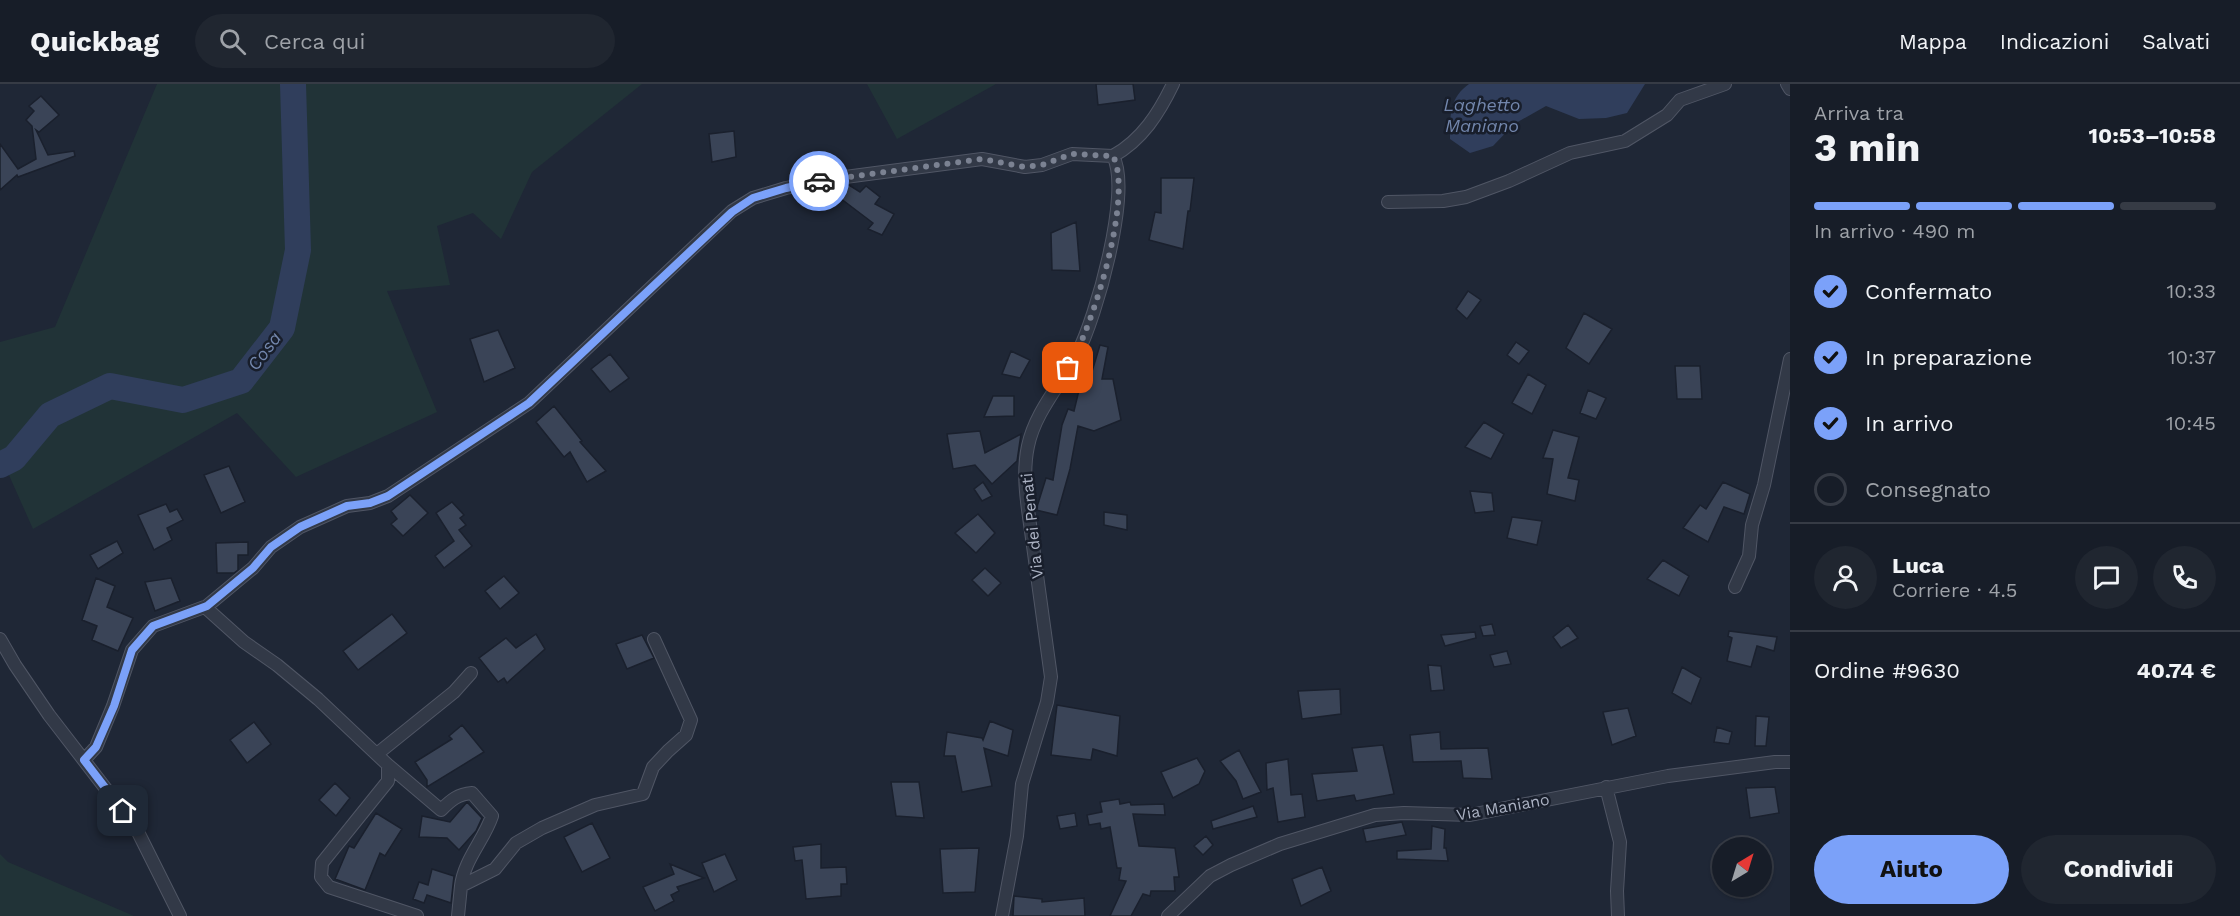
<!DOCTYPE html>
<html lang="it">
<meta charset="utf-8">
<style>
:root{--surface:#171d28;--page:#202630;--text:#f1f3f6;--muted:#9ea2a8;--line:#363b45;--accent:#7ba1f9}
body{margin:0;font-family:"Work Sans",sans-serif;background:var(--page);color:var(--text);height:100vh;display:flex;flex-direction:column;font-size:22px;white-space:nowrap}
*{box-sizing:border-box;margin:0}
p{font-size:20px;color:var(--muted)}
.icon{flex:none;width:33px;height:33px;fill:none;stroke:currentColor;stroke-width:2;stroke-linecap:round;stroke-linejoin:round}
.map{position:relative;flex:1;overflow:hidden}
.side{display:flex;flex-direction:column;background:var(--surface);width:450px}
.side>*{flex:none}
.needle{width:39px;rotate:38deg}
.controls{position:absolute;left:1712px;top:753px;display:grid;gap:12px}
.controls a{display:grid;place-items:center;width:60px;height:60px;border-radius:50%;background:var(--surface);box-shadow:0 2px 4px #0004,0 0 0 2px var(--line);font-size:30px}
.pin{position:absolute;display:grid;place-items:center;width:51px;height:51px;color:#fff;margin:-26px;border-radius:12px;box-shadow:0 3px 9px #0006}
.courier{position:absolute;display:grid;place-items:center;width:60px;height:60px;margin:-30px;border:4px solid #7ba1f9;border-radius:50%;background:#fff;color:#222;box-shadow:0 2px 8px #0007}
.head em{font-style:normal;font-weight:700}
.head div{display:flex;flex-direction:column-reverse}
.head{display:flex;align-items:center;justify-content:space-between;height:102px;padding:0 24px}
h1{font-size:39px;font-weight:700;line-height:45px}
.bar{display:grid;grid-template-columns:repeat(4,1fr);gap:9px 6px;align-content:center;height:72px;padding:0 24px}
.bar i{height:8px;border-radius:4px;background:var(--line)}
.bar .active{background:var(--accent)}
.bar p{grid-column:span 4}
.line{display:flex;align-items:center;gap:15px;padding:0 24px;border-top:2px solid var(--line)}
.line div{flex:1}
.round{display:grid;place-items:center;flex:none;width:63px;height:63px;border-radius:32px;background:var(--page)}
ol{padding:0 24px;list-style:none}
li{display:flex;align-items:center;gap:18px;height:66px}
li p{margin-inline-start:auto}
li .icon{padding:6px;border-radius:50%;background:var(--accent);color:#111;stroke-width:4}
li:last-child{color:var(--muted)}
li i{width:33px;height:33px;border:3px solid var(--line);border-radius:50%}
.cta{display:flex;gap:12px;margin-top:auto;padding:12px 24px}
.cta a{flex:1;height:69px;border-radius:36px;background:var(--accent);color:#111;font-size:24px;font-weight:700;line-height:69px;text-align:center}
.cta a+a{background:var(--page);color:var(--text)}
header{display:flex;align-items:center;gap:36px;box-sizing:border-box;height:84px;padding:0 30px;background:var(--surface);border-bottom:2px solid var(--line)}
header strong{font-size:28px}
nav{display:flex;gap:33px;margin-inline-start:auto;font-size:21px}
.search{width:420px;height:54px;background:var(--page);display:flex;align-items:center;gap:15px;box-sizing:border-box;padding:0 21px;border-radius:33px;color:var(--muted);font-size:22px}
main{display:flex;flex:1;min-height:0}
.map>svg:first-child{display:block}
.green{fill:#213337}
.water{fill:#303e5c}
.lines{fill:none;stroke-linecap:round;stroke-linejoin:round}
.river{stroke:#303e5c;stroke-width:26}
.building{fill:#3a4457;stroke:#1a202d;stroke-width:1.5}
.minor-casing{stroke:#505665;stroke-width:14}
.minor{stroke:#323947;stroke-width:12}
.done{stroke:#7b8292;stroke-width:6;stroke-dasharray:0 10.8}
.route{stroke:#7ba1f9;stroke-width:8}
.labels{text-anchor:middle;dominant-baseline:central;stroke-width:5;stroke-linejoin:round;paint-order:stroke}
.street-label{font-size:16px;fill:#acb3c4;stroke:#181e2b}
.water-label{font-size:18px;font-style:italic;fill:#7387ad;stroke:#181e2b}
</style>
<header>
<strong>Quickbag</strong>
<div class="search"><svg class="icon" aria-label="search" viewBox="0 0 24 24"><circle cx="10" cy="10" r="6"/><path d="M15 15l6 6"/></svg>Cerca qui</div>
<nav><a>Mappa</a><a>Indicazioni</a><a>Salvati</a></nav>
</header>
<main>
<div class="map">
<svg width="1790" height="832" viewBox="0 0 1790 832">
<rect width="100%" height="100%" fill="#1f2736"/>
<path class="green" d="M157 0H642L532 88 501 155 473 129 437 142 450 201 387 207 437 328 296 393 237 329 33 445 0 371V258L55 243Z
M867 0H996L897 55Z
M0 770 8 778 134 832H0Z"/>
<path class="water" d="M1469 0H1645L1627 29 1606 34 1579 35 1546 22 1514 40 1493 62 1470 69 1450 55C1450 32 1449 14 1469 0Z"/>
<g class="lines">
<path class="river" d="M0 381 14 374 50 331 110 302 183 316 241 297 282 244 298 166 293 0"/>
</g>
<path class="building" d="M1096 0H1133L1135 16 1098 21Z
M41 12 59 31 39 48 36 46 48 71 74 67 75 72 18 93 17 91 0 106V60L18 85 36 75 32 42 26 36 34 27 29 22Z
M734 47 736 73 712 78 709 50Z
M1161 94H1194L1190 127H1188L1183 165 1149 156 1155 128 1161 129Z
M846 101H849L860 108 866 102 880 113 875 120 894 130 882 151 868 145 873 139 840 114Z
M1076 138 1080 187 1052 186 1051 149Z
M1468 207 1481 216 1467 235 1456 225Z
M1584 229 1612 245 1589 280 1566 264Z
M498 246 515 284 484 298 470 255Z
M1516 258 1529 267 1519 280 1507 271Z
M1100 261 1108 263 1102 295H1113L1121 336 1094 347 1078 342 1070 385 1057 431 1036 426 1046 394 1053 396 1062 341 1068 325 1074 327 1080 302 1087 304Z
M1011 267 1030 276 1020 294 1002 290Z
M610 270 629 294 610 308 591 285Z
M1675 282H1700L1702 315H1677Z
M1528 290 1546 301 1532 330 1512 319Z
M1588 306 1606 314 1596 335 1580 329Z
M993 312H1014V332L984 333Z
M554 322 582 357 580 358 606 387 587 398 570 368 564 373 536 338Z
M1484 338 1504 350 1491 375 1465 363Z
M1553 346 1579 353 1568 394 1579 396 1575 417 1547 410 1553 375 1543 374Z
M980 347 985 369 1021 350 1017 377 992 400 975 381 953 385 947 350Z
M229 382 245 418 221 429 204 391Z
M983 398 992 412 982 417 974 405Z
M1723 398 1750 410 1744 430 1724 423 1708 458 1683 444 1700 421 1706 425Z
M1470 407 1492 409 1494 427 1475 429Z
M410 411 428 429 403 452 391 440 397 435 391 427Z
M452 418 464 431 460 434 466 441 459 446 472 462 444 484 435 472 454 457 436 429Z
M166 420 170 428 177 425 183 436 167 444 172 456 154 466 138 431Z
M1104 428 1127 431V446L1104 441Z
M978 430 995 449 976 469 955 449Z
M1512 433 1542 437 1537 461 1507 454Z
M117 457 123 469 98 485 90 471Z
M248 458V471H238V486L234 489H217L216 459Z
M1663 476 1689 492 1679 512 1647 495Z
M985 484 1001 499 988 512 972 496Z
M504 492 519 509 500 525 485 507Z
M96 494 115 502 107 523 133 534 118 567 92 556 97 542 82 536Z
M171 494 180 517 155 527 145 498Z
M392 530 407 549 358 586 343 567Z
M1492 540 1495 551 1483 552 1480 542Z
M1568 541 1578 554 1561 564 1553 553Z
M1729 547 1777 553 1774 567 1757 562 1751 583 1727 577 1732 554 1728 552Z
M1475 548 1476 554 1445 562 1441 551Z
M536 550 545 565 507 599 504 594 498 598 479 574 506 554 516 564Z
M642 551 654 574 627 585 616 560Z
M1507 567 1511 580 1494 583 1490 571Z
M1428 581 1441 582 1444 606 1431 607Z
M1682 583 1701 594 1691 620 1672 609Z
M1340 605 1341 630 1302 635 1298 607Z
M1057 621 1120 632 1117 672 1093 665 1091 676 1051 671Z
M1628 624 1636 652 1612 661 1603 628Z
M1756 632 1769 633 1766 662H1755Z
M990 637 1013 646 1008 672 984 664 992 702 962 708 955 672H944L947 648 982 654 983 656Z
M254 638 271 660 247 679 230 656Z
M462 641 484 668 427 703V696L415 678 452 655 449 652Z
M1717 643 1732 648 1729 660 1714 658Z
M1440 648 1441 665 1488 664 1492 695 1463 694 1461 677 1413 678 1410 651Z
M1383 661 1394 710 1356 717 1354 711 1317 717 1312 690 1357 687 1352 664Z
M1239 666 1261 708 1243 715 1236 697 1220 677Z
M1197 674 1205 687 1199 700 1173 714 1161 688Z
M1288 675 1291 711 1302 710 1305 733 1278 738 1273 704 1267 706 1266 679Z
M891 698H919L924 734 896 732Z
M335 699 350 714 336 732 319 716Z
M1775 703 1779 729 1750 734 1746 704Z
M1119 715 1120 720 1130 718 1131 721 1164 720 1165 731 1133 730 1139 762 1175 764 1179 793H1174L1175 807H1151L1150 812 1143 810 1131 832H1110L1126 797 1119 796 1121 784H1117L1110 743 1101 745 1100 739 1089 741 1087 731 1102 728 1100 718Z
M467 718 482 734 476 747 459 766 447 754 419 753 422 732 450 738Z
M1253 722 1257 733 1213 745 1211 737Z
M376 729 402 745 385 772 380 769 365 806 335 795 349 762 354 764Z
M1075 729 1077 742 1060 745 1057 732Z
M1402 738 1406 751 1366 758 1363 745Z
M592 739 610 774 582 788 564 753Z
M1432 742 1445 745 1444 764H1446L1448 777 1397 775V767L1431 765Z
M1206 752 1213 761 1203 771 1194 762Z
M821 760V784L846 783 847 800H841V812L806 815 802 776 795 777 793 763Z
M979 764 975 808 943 809 940 765Z
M725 770 737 796 714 808 702 779Z
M670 780 704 794 677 803 679 807 671 811 674 817 655 827 643 803 674 790Z
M1322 783 1331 807 1301 822 1292 795Z
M432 785 454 792 451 819 427 811 424 819 413 815 419 798 428 801Z
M1014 812 1042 815V818L1084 814 1085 832H1013Z"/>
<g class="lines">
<g class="minor-casing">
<path id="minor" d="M1787 0 1790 5
M1113 72C1142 56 1159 29 1173 0
M1388 118 1443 117 1466 113 1509 97 1570 69 1625 57 1667 31 1680 16 1725 0
M1735 503 1749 472 1752 441 1764 401 1790 275
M205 523 244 558 277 581 318 615 388 681V697L322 779 321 793 329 803 417 832
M0 555 15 581 49 631 136 744 180 832
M377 670 454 608 471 589
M84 676 96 663 113 622 132 566 153 542 207 522 253 484 271 463 300 443 347 422 370 419 388 412 529 319 732 127 753 114 786 104 830 95 982 75 1025 83 1042 81 1072 70 1113 72C1132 107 1096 234 1077 270 1061 300 1035 328 1028 362 1021 395 1029 429 1033 462 1039 506 1045 550 1051 593L1047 618 1022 700 1017 752 1002 832
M388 681 441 726C451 716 458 710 472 709L492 732C484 756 464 776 461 802L495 785 516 759 542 744 595 721 643 710 653 683 668 667 686 651 691 636 654 555
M1606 703 1620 758 1617 807 1618 832
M458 832 461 802
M1168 832 1210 792 1231 781 1280 760 1375 731 1404 729 1470 731 1668 692 1775 678H1790"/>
</g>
<use href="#minor" class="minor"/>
</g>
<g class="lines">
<path class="done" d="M819 97 982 75 1025 83 1042 81 1072 70 1113 72C1134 112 1092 246 1068 284"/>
<path class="route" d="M123 727 84 676 96 663 114 622 132 566 153 542 207 522 253 484 271 463 300 443 347 422 370 419 388 412 529 319 732 128 753 114 786 104 819 97"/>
</g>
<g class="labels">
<g class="street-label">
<text transform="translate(1032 442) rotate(-96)">Via dei Penati</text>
<text transform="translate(1503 723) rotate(-10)">Via Maniano</text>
</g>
<g class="water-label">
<text x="1482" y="20">Laghetto<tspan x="1482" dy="21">Maniano</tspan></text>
<text transform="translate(264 267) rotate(-53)">Cosa</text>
</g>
</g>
</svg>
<div class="controls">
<a><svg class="needle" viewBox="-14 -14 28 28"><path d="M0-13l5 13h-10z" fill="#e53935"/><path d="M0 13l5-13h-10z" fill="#9ea2a8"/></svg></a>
</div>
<div class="pin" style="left:1068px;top:284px;background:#ea580c"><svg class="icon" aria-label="bag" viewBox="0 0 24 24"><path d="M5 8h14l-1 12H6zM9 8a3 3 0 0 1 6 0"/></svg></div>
<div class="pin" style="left:123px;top:727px;background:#1f2937"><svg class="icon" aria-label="home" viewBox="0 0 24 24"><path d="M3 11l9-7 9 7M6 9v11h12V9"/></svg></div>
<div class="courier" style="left:819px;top:97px"><svg class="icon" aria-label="car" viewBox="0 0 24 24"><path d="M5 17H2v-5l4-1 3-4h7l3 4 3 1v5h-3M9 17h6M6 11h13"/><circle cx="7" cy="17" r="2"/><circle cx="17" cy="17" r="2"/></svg></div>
</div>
<section class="side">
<div class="head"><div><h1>3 min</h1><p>Arriva tra</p></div><em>10:53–10:58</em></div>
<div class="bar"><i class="active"></i><i class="active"></i><i class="active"></i><i></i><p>In arrivo · 490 m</p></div>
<ol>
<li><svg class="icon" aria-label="check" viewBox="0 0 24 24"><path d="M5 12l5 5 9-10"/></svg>Confermato<p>10:33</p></li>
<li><svg class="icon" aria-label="check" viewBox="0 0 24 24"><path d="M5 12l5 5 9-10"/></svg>In preparazione<p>10:37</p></li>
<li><svg class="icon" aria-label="check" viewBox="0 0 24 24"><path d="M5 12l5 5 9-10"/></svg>In arrivo<p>10:45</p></li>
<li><i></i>Consegnato</li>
</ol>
<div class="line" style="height:108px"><a class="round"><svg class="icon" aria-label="person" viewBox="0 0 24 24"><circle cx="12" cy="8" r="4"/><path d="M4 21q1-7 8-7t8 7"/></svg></a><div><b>Luca</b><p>Corriere · 4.5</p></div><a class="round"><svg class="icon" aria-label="chat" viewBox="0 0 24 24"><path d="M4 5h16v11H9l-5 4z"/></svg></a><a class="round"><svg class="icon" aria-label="phone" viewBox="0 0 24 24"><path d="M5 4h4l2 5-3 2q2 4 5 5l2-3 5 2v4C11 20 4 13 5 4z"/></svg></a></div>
<div class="line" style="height:78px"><div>Ordine #9630</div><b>40.74 €</b></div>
<div class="cta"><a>Aiuto</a><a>Condividi</a></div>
</section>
</main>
